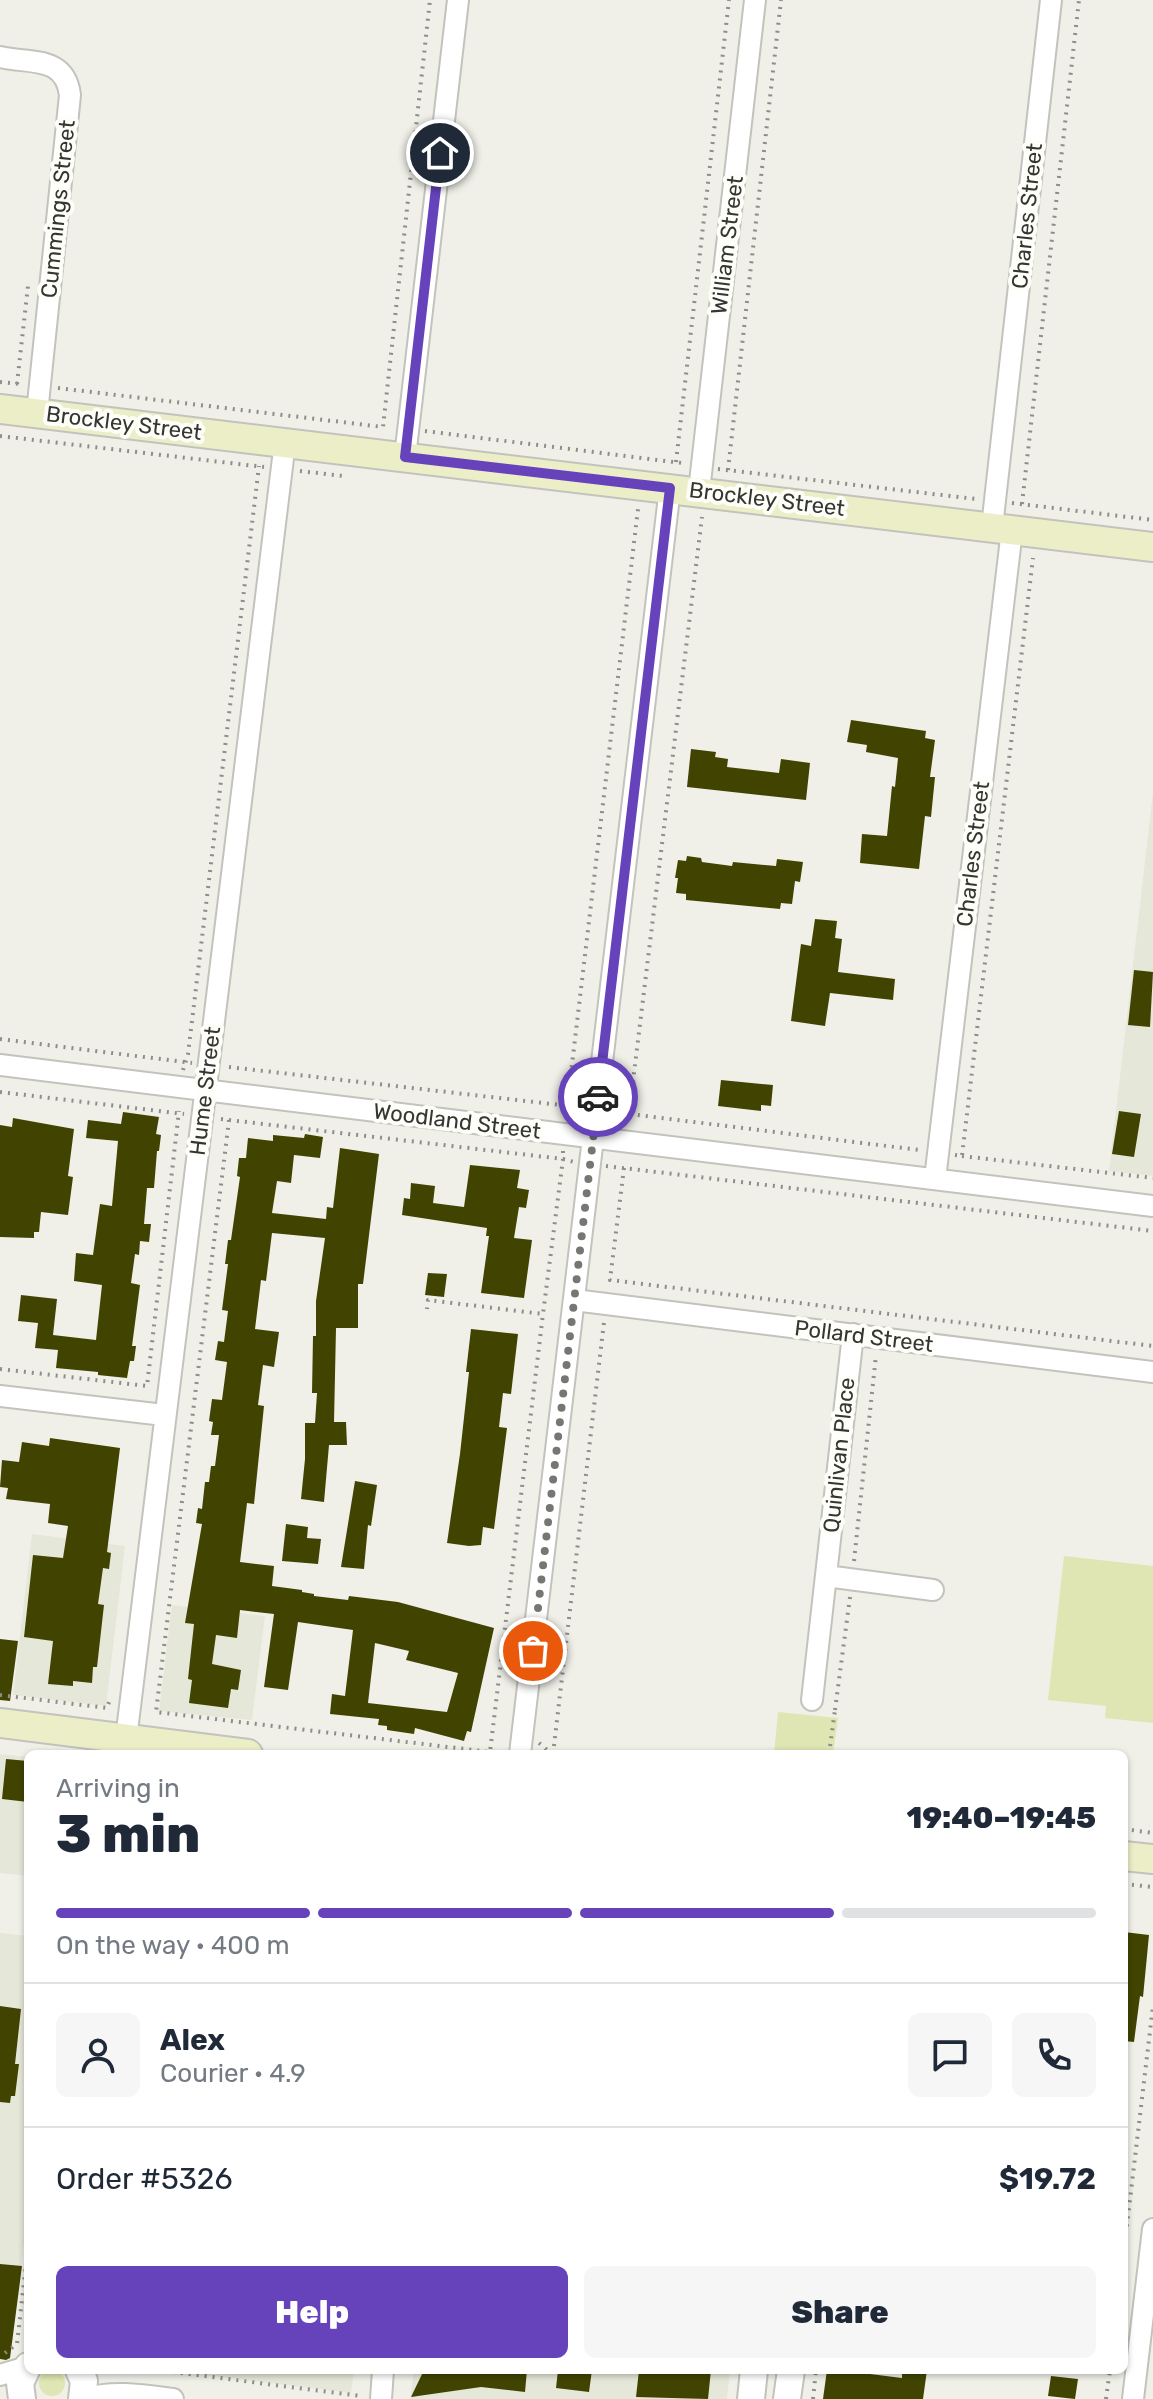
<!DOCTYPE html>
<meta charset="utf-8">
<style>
:root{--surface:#fff;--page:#f6f6f7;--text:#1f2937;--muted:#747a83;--line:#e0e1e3;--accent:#6643bb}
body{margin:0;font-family:Rubik,sans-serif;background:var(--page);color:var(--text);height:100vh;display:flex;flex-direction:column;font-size:30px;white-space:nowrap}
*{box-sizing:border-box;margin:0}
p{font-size:26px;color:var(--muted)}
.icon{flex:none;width:44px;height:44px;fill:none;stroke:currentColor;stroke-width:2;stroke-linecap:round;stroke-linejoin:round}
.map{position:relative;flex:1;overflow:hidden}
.side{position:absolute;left:24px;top:1750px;width:1104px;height:624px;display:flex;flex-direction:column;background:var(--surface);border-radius:12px;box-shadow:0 2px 6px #0004}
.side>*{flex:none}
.pin{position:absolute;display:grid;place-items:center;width:68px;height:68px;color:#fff;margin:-34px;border:4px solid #fff;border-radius:50%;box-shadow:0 2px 8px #0007}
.courier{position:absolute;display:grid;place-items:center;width:80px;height:80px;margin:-40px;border:6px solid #6643bb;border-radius:50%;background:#fff;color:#222;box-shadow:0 2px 10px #0007}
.headline em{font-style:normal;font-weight:800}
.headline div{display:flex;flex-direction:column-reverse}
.headline{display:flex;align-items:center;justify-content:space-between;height:136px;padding:0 32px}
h1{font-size:52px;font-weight:800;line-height:60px}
.bar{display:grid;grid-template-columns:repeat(4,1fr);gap:12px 8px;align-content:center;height:96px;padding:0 32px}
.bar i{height:10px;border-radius:6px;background:var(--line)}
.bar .active{background:var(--accent)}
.bar p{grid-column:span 4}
.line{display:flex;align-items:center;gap:20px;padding:0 32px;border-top:2px solid var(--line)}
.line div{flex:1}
.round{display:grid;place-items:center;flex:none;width:84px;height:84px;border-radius:12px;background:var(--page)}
.primary-button{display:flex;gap:16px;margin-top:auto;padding:16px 32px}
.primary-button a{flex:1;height:92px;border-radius:12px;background:var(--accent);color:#fff;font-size:32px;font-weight:800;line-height:92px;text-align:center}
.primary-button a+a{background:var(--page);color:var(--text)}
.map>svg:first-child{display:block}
.built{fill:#e5e7d8}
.green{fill:#e0e5b4}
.building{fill:#414300;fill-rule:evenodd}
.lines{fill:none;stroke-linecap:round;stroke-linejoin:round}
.minor-casing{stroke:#c3c3bd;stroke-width:24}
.tertiary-casing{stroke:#c3c3bd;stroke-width:30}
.secondary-casing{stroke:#c3c3bd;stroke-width:32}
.path{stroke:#8d8e89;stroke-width:4;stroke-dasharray:2 6;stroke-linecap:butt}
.minor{stroke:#fff;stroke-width:20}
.tertiary{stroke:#fff;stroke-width:26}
.secondary{stroke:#eceec7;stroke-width:28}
.done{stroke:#767773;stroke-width:8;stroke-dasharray:0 14.4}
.route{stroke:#6643bb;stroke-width:10}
.labels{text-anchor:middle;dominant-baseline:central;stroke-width:8;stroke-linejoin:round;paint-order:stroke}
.street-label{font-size:22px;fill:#353633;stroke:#fdfef7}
</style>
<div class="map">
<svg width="1153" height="2399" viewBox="0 0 1153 2399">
<rect width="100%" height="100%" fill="#f0f0e9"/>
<path class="built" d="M1153 793V1176L1109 1171Z
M32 1534 125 1546 106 1706 13 1695Z
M172 1605 265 1616 252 1720 159 1711Z
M0 1754 28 1757V1876L0 1873Z
M0 1933 28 1936V2209L11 2351 0 2350Z
M167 2370H354L351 2393Z
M414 2370H730L727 2399H410Z"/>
<path class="green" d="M1064 1556 1153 1566V1723L1105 1718 1106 1706 1048 1700Z
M778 1712 838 1718 833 1754H774Z
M39 2383a13 13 0 1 1 26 0a13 13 0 1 1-26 0Z"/>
<path class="building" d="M851 720 926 731 925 738 935 740 930 777H935L931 817 925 816 919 869 860 863 862 834 887 836 892 786 895 787 898 758 866 752 867 745 847 742Z
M691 749 716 752 715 757 728 759 727 767 779 773 781 759 810 763 806 800 687 787Z
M687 856 701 858 702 862 732 866 733 862 776 866 777 859 803 862 800 882 795 881 792 904 781 903 780 909 686 900V894L676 893 678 878H675L678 860 686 861Z
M815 919 837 921 835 938 842 939 838 972 895 979 893 1000 830 993 825 1026 791 1021 801 944 811 946Z
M1134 970 1153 972 1150 1027 1128 1025Z
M721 1080 773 1085 771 1106 761 1105V1111L718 1106Z
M1119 1111 1141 1114 1134 1157 1112 1154Z
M123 1112 159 1117 156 1134 161 1135 159 1151H157L154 1188H147L144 1224H151L149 1242 140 1241 139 1255 135 1254 131 1283 140 1285 132 1346H136L134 1361H130L127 1378 98 1375V1372L56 1368 58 1350 35 1348 38 1323 18 1321 21 1295 57 1299 53 1335 96 1340 102 1285 74 1281 76 1253 93 1255 100 1204 112 1206 118 1141 86 1138 88 1120 121 1124Z
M13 1118 74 1129 68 1176 73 1177 68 1215 41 1212 39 1232H34V1238L0 1237V1125L12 1127Z
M305 1134 323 1137 320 1158 294 1155 291 1183 277 1181 272 1213 326 1219 327 1207 333 1208 340 1148 379 1154 363 1284H358V1328H336L334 1422H346L347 1445H329L324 1502 301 1499 305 1459V1423H315L317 1393H312L313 1336H316V1301L325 1238 272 1233 266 1281 261 1280 255 1329 279 1332 274 1367 263 1365 258 1405 264 1406 254 1504 247 1503 240 1562 274 1566 272 1586 302 1590V1592L314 1594V1596L348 1600 349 1596 398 1602 494 1628 471 1732 467 1731 464 1741 415 1728 414 1734 387 1730V1726L378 1725 379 1719 330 1714 332 1694 345 1696 353 1630 298 1622 288 1690 264 1687 274 1614 240 1610 237 1638 216 1635 212 1664 241 1670 238 1690 231 1689 228 1708 189 1703 192 1680 188 1679 194 1624 185 1623 202 1524 196 1523 198 1508 202 1509 205 1482H209L211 1466H215L219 1435H211L213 1422 209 1421 212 1399 222 1400 227 1362 215 1360 218 1341 224 1342 228 1311 222 1310 228 1264H225L228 1240H231L240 1177 237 1176 239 1158H246L248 1138 273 1141V1135L304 1138ZM375 1643 409 1651 406 1660 458 1673 447 1712 368 1703Z
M470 1165 520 1170 517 1188 529 1190 526 1208 519 1207 514 1238 532 1240 524 1298 481 1293 489 1236H486L487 1228 402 1215 404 1198 410 1199 411 1183 435 1186 433 1203 464 1207Z
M428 1273 447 1274 444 1297 425 1295Z
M471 1329 518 1334 511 1394 503 1393 499 1427 507 1428 494 1529 483 1527 481 1545 469 1546 447 1543 460 1454 469 1372H466Z
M50 1438 120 1448 107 1552 111 1553 109 1569 103 1568 98 1604 104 1605 97 1667H93L92 1683 73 1681V1686L48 1684 53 1641 24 1637 33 1555 63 1558 68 1526 48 1523 50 1504 6 1499 8 1488 0 1487 2 1460 19 1462 22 1442 49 1446Z
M355 1481 377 1485 371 1526 368 1525 364 1569 341 1567Z
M286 1524 308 1527 307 1538 321 1539 318 1564 282 1561Z
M0 1639 18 1641 10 1701 0 1700Z
M6 1759 28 1761V1802L2 1799Z
M1124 1932 1149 1935 1143 1997 1140 1996 1134 2042 1124 2041Z
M0 2006 21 2009 15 2064H19L15 2096H11L10 2103 0 2102Z
M0 2264 22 2266 10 2358 6 2360 0 2359Z
M424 2370H527L525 2392 481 2387 411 2397Z
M558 2370H592L589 2392 556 2388Z
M639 2370H711L708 2399 636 2397Z
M827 2370H871L870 2374 902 2378V2370H927L923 2399H823Z
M1051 2376 1078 2379 1075 2399 1048 2396Z"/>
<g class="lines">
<g class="minor-casing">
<path id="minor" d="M0 57C30 64 65 55 70 95L37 413
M405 457 458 0
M699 491 755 0
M992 527 1051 0
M0 1065 1153 1206
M935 1179 1012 530
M574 1300 1153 1372
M0 1396 164 1415
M826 1576 933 1590
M812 1700 853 1334
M126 1739 285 442
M520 1754 670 488
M0 2375 27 2367
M83 2399C114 2390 143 2395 173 2399
M381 2399 383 2370
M1133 2399 1153 2229"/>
</g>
<g class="tertiary-casing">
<path id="tertiary" d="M79 2370 84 2381 82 2399
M22 2399 20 2383 28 2366
M751 2399 754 2370
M787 2399 791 2370"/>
</g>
<g class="secondary-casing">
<path id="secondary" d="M0 409 1153 547
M0 1723 248 1754
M1124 1856 1153 1859"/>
</g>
<path class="path" d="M0 382 21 384
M17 384 28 286
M58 388 383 427 430 0
M425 431 682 463
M0 436 264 467
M676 462 729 0
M718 469 976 499
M728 470 781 0
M300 471 343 476
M1012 503 1153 520
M1022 504 1079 0
M0 1039 192 1063
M229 1067 578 1107
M183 1070 188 1054 259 466
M0 1092 184 1114
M614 1112 919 1150
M629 1114 702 517
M566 1115 638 509
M221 1119 229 1120 156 1712 490 1752 543 1314
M229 1120 563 1159 543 1314 428 1300 427 1309
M563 1151V1159L574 1162
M955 1155 962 1156 1033 558
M962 1156 1153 1178
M606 1166 1153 1231
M624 1168 610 1280 1153 1346
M0 1369 147 1386 179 1111
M854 1561 876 1355
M0 1695 107 1708 109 1702
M835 1710 850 1597
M539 1743 552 1754
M553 1754 604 1322
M829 1754 835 1710 832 1709
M1124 1829 1153 1833
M1124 1884 1153 1887
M1124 2250 1153 2006
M5 2353 17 2344 28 2246
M157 2370 361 2396
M813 2399 816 2370
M1106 2399 1110 2370"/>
<use href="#minor" class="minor"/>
<use href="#tertiary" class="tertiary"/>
<use href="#secondary" class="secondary"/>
</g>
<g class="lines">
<path class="done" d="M533 1651 598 1097"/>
<path class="route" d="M440 153 405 457 670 488 598 1097"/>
</g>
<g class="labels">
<g class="street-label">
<text transform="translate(58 209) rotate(-84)">Cummings Street</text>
<text transform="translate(1027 216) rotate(-84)">Charles Street</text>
<text transform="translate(727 245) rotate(-83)">William Street</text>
<text transform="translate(124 423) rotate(7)">Brockley Street</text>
<text transform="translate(767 499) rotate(7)">Brockley Street</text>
<text transform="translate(973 854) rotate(-83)">Charles Street</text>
<text transform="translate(205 1091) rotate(-83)">Hume Street</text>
<text transform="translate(457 1121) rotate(7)">Woodland Street</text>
<text transform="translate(864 1336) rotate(7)">Pollard Street</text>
<text transform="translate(839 1455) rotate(-84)">Quinlivan Place</text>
</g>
</g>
</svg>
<div class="pin" style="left:533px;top:1651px;background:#ea580c"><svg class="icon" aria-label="bag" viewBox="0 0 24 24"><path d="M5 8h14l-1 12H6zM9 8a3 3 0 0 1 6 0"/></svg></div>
<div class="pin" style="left:440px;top:153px;background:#1f2937"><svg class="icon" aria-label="home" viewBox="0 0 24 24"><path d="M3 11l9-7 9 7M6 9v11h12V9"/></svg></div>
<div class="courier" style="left:598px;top:1097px"><svg class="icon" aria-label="car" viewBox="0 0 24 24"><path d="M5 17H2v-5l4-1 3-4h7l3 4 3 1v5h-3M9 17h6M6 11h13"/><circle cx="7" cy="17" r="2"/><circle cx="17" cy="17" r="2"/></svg></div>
<section class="side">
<div class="headline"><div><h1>3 min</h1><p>Arriving in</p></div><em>19:40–19:45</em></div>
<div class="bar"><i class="active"></i><i class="active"></i><i class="active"></i><i></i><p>On the way · 400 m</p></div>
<div class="line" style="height:144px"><a class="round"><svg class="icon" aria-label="person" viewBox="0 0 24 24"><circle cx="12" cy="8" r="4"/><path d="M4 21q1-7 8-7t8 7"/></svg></a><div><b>Alex</b><p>Courier · 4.9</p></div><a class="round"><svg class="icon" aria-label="chat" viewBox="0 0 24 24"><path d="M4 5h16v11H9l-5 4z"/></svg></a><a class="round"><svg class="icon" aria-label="phone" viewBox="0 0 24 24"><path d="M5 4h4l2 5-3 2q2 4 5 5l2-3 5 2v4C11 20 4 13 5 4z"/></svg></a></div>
<div class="line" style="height:104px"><div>Order #5326</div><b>$19.72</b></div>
<div class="primary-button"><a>Help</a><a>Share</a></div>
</section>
</div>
